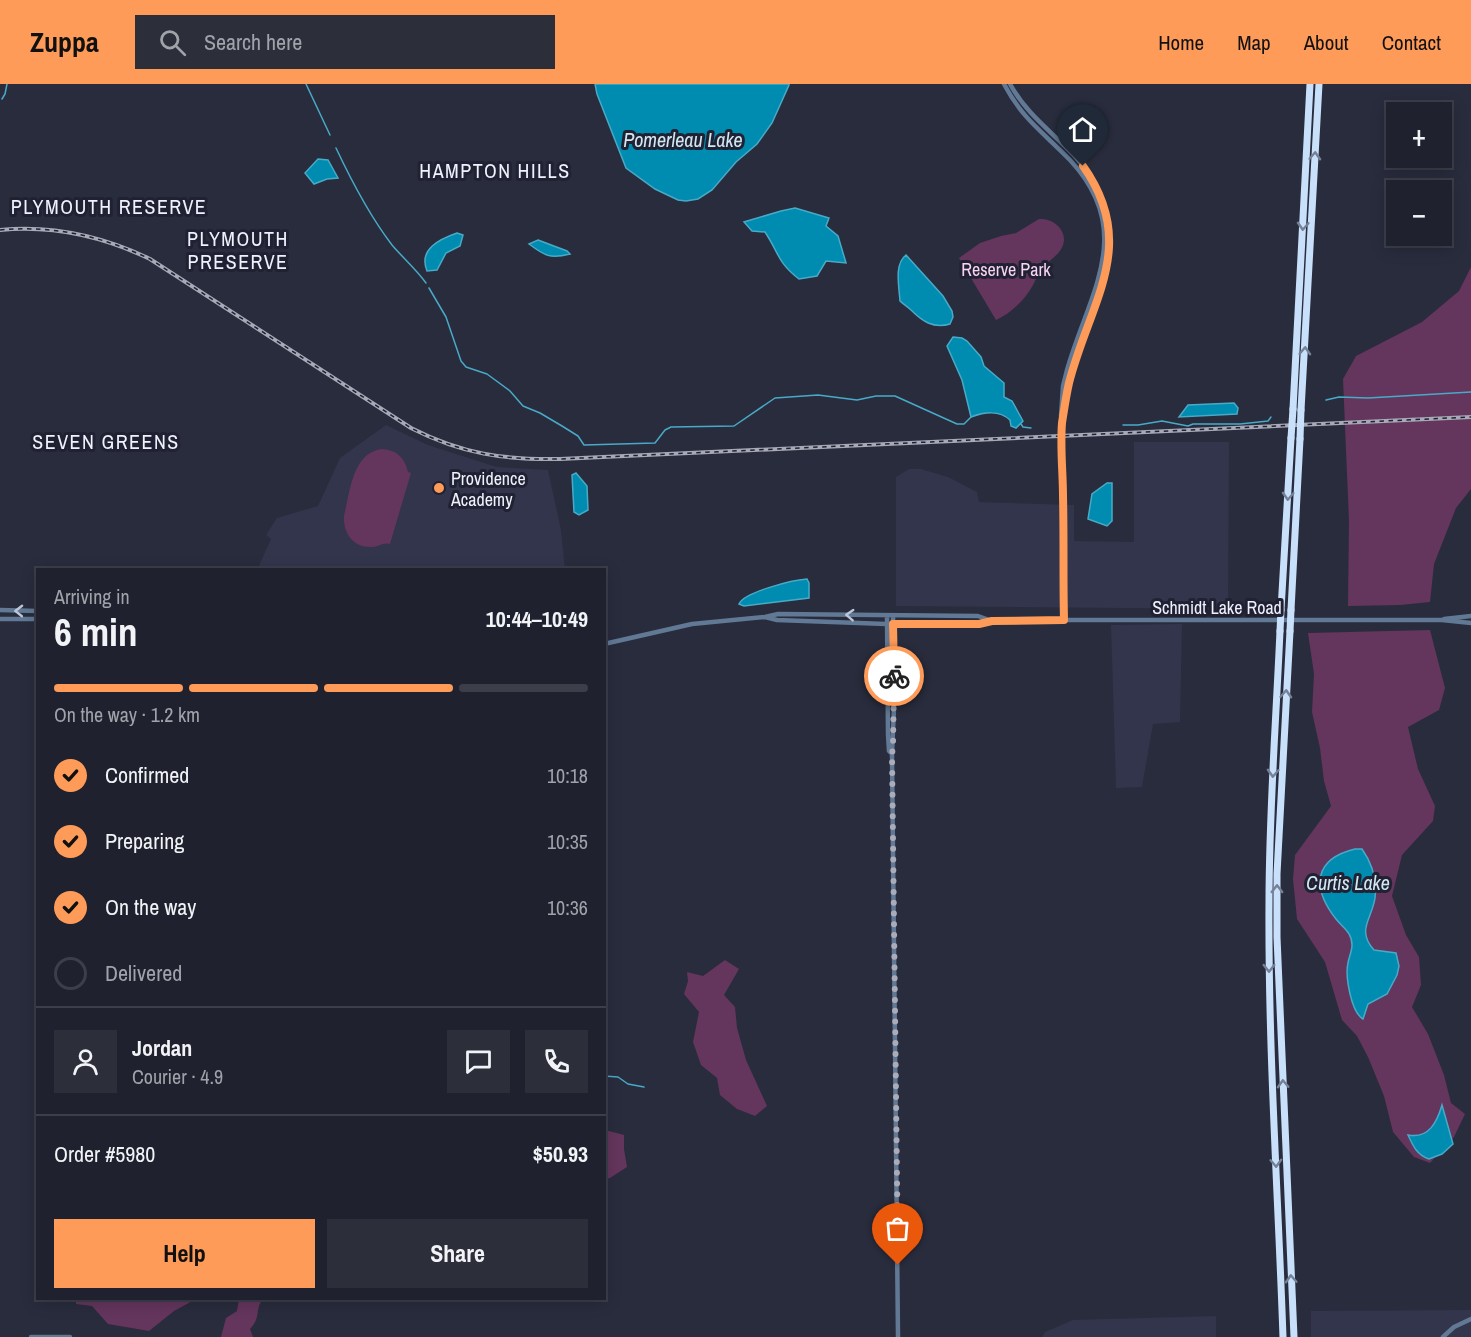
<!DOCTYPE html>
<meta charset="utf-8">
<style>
:root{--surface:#1f212e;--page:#2c2e3a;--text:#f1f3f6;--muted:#a1a3aa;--line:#3c3e4a;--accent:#fe9b58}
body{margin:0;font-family:"Archivo Narrow",sans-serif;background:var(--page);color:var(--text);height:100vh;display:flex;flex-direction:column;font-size:22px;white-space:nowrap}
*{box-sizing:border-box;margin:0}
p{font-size:20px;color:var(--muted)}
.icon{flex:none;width:33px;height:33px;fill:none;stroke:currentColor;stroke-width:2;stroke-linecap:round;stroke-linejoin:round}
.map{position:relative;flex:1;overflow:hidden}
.side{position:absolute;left:36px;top:484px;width:570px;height:732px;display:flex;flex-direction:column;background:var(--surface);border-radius:0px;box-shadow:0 3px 15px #0003,0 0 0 2px var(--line)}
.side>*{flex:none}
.fabs{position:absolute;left:1386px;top:18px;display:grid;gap:12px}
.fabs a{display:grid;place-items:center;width:66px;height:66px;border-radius:0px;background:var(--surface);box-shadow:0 3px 15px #0003,0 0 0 2px var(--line);font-size:30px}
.pin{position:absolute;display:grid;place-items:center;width:51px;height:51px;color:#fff;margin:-62px -26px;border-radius:50% 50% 50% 0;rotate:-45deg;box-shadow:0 0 6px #0007}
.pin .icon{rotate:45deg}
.courier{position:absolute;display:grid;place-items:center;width:60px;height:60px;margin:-30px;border:4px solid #fe9b58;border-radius:50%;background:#fff;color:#222;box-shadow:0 2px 8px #0007}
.overview em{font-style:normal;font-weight:700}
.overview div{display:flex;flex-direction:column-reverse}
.overview{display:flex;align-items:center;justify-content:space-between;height:102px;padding:0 18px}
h1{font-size:39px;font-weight:700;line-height:45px}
.bar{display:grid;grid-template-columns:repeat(4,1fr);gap:9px 6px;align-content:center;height:72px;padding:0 18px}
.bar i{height:8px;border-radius:4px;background:var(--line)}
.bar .active{background:var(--accent)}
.bar p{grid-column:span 4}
.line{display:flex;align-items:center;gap:15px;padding:0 18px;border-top:2px solid var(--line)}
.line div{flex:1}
.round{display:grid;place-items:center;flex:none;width:63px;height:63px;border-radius:0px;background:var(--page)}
ol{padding:0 18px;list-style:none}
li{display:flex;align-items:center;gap:18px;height:66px}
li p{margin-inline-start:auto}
li .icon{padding:6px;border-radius:50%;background:var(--accent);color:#111;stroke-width:4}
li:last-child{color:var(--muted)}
li i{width:33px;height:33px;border:3px solid var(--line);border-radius:50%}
.button{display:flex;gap:12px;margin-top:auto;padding:12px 18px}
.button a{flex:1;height:69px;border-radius:0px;background:var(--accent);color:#111;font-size:24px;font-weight:700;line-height:69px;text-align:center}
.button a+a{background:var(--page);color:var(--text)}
header{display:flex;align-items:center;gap:36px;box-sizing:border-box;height:84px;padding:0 30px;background:var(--accent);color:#111}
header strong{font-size:28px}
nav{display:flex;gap:33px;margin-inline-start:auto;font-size:21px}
.search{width:420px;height:54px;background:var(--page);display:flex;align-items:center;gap:15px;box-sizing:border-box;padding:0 21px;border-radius:0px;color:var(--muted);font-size:22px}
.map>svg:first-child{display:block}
.built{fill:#32354c}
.green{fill:#64355d}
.water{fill:#008cb0;stroke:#48aac7;stroke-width:1.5}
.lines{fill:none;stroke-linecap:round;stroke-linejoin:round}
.stream{stroke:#48aac7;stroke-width:1.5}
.minor{stroke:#617994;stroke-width:4.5}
.highway{stroke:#c9e0fb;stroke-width:7}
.rail-casing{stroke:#a7a9b7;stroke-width:4}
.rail{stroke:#202233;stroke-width:1.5;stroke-dasharray:4.5;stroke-linecap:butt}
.minor-bridge{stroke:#617994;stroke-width:4.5}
.highway-bridge{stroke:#c9e0fb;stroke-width:7}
.oneway{stroke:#748197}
.oneway2{stroke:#bdc7d8}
.done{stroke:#aaacba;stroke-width:6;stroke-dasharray:0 10.8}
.route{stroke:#fe9b58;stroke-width:8}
.poi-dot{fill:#fe9b58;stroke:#202233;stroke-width:2}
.labels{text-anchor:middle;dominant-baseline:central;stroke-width:6;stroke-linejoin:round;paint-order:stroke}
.park-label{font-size:18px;fill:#f9d4f2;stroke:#202233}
.poi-label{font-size:18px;fill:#eff1fd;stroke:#202233;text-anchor:start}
.street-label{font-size:18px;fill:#eff1fd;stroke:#202233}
.water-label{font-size:20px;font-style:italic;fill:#d1e8f2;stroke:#202233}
.neighbourhood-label{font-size:20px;letter-spacing:1.5px;fill:#eff1fd;stroke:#202233}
</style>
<header>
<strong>Zuppa</strong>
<div class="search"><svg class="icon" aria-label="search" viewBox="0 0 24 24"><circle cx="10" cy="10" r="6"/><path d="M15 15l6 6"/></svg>Search here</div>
<nav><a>Home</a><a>Map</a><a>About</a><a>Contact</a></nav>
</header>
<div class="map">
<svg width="1471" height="1253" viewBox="0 0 1471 1253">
<rect width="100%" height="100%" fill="#292c3d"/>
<path class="built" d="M386 341 428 361 497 383 548 386 561 446 565 486H257L271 455 266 451 277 434 318 422 340 374Z
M1134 358H1229L1228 525 896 522V393L909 385H921L948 393 977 408 979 418 1074 421V457L1134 458Z
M1182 540 1180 638 1153 640 1142 703 1116 704 1111 541Z
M1471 1226V1253H1311V1227Z
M1216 1232V1253H1042L1045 1248 1073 1236Z"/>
<path class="green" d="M1039 135C1053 134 1068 146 1063 161 1060 171 1048 177 1041 185 1037 190 1036 196 1033 201 1025 216 1011 229 996 236L959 174 980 159 1001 152 1016 149Z
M1471 183V405L1456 424 1434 480 1430 518 1400 521 1348 522 1349 437 1343 295 1356 272 1422 238 1459 207Z
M381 365C396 365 405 374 408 388L411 389 390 460C383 458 379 463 372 463 353 464 343 449 344 432 350 408 352 370 381 365Z
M1430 546 1445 604 1439 626 1408 643 1418 685 1435 722 1433 737 1402 771 1392 812 1406 851 1419 873 1421 901 1412 923 1428 950 1444 991 1451 1019 1465 1030 1454 1053 1430 1079 1414 1073 1393 1048 1384 1012 1368 973 1357 952 1342 936 1325 878 1297 835 1293 795 1295 771 1331 722 1324 697 1320 664 1312 628 1314 590 1308 549Z
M725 876 739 885 724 911 735 923 737 944 746 976 767 1022 755 1032 737 1025 720 1011 717 994 701 981 693 958 699 928 684 910 688 897 687 888 703 892Z
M605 1046 624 1051V1065L627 1083 610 1094 605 1095Z
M76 1215H196L174 1227 149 1247 108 1240 92 1222 76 1220Z
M239 1215H263C254 1226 262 1232 250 1245L253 1253H221L226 1234 237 1227Z"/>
<path class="water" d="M595 0H789V1L772 39 757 60 736 78 712 106 698 115 686 117 678 116 655 105 626 84 597 10Z
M318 75 328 76 338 94 327 95 314 100 305 89Z
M795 124 829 134 826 142 838 152 846 179 826 177 817 192 799 195C777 178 779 169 765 148L752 147 744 138 781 127Z
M457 149 463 151 460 162 446 169 437 186 427 187C418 165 440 155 457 149Z
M538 156 567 167 570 170C550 175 545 172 529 160Z
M906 171 943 212 952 227 953 233 950 240C933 245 922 237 911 226 907 222 903 220 900 217 899 202 894 180 906 171Z
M953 253 962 254 967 257 981 273 984 282 1004 299V313L1012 317 1023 337 1016 344 1011 342 1010 336C1000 326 984 328 971 333L962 296 947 262Z
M1234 319 1238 324 1237 330 1179 333 1188 321Z
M576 389 587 402 588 426 579 431 574 428 572 391Z
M1107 399H1112V437L1107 442 1088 435 1092 410Z
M807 495 809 499V514L744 522 739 520C744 508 793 496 807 495Z
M1355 765H1362C1372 779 1377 796 1375 814 1372 835 1356 846 1374 866L1396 869 1399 882 1397 891 1387 910 1368 920 1363 935C1351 928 1345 892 1348 879 1349 873 1352 867 1352 861 1352 848 1343 844 1336 835 1311 803 1314 775 1355 765Z
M1442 1021 1453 1060 1442 1070 1429 1075C1417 1071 1413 1062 1408 1051 1429 1055 1437 1038 1442 1021Z"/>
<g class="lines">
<path class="stream" d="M306 0 330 51
M2 15 5 10 7 0
M336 64C352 98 369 131 392 161 403 174 416 185 426 199
M429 204 446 233 461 277 466 283 487 290 510 307 523 322 540 329 562 342 578 352 584 361 655 359 665 346 671 343 734 342 775 314 818 311 857 316 876 312H895L957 340H964L971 333
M1326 316 1339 313 1368 314 1471 308
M1021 340 1023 343 1031 344
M1123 341H1138L1162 337 1188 342 1193 340H1240L1268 337 1271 333
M604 992 618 993 628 1000 644 1003"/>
<path class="minor" d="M1004 0C1023 36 1043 48 1070 76 1137 148 1089 209 1067 286L1063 302 1061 332
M1010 0C1032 40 1068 57 1091 93 1133 160 1092 225 1071 291 1066 307 1065 324 1062 340
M1062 361 1064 536
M0 526 38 527
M887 532 888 650 889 667 892 670
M893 532 894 624 892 670 898 1253
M765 533 777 536 886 540H979L992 537 1064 536H1442L1471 539
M0 535H38
M1444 535 1471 532
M604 560 692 540 765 533 778 530 978 532 992 537
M31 1253H70
M1443 1253 1454 1243 1471 1235"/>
<path class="highway" d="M1293 325 1310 0
M1301 326 1319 0
M1281 526 1291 354
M1291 526 1300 355
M1280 547C1276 637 1269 728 1269 818 1268 963 1278 1108 1283 1253
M1290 547 1277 790V853L1294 1253"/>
<g class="rail-casing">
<path id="rail" d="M0 146C53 141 102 152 150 175L411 344C462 370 504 376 560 375L1471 333"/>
</g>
<use href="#rail" class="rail"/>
<path class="minor-bridge" d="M1062 361V340"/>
<path class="highway-bridge" d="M1291 354 1293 325
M1300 355 1301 326
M1280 547 1281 526
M1290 547 1291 526"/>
</g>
<defs><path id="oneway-chevron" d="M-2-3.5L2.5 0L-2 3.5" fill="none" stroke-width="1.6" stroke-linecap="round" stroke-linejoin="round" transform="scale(1.5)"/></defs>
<g class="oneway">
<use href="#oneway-chevron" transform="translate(1315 72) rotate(-87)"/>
<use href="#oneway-chevron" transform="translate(1303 142) rotate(93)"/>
<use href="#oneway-chevron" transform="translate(1305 267) rotate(-87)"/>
<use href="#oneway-chevron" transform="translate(1288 412) rotate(93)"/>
<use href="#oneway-chevron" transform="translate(1286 610) rotate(-87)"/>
<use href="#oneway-chevron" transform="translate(1273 689) rotate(93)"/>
<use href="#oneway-chevron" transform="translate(1277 805) rotate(-90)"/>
<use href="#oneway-chevron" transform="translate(1269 884) rotate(90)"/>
<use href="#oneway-chevron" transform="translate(1283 1000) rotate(-92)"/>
<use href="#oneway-chevron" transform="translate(1276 1079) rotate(88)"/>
<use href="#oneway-chevron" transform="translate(1291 1195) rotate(-93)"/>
</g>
<g class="oneway2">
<use href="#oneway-chevron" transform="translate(19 527) rotate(-179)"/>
<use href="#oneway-chevron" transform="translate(850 531) rotate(-177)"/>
</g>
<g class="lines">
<path class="done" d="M894 592 893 663 892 670 898 1181"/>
<path class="route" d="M894 592 893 540H979L992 537 1064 536C1063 495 1064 454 1063 412 1063 389 1060 363 1062 339 1064 326 1066 312 1069 299 1089 219 1140 162 1083 82"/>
</g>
<circle class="poi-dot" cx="439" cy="404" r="6"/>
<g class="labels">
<g class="park-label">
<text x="1006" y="185">Reserve Park</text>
</g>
<g class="poi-label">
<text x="451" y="394">Providence<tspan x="451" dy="21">Academy</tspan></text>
</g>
<g class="street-label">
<text x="1217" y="523">Schmidt Lake Road</text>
</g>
<g class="water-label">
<text x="683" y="55">Pomerleau Lake</text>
<text x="1348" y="798">Curtis Lake</text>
</g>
<g class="neighbourhood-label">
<text x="495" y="86">HAMPTON HILLS</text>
<text x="109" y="122">PLYMOUTH RESERVE</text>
<text x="238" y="154">PLYMOUTH<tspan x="238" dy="23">PRESERVE</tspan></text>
<text x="106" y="357">SEVEN GREENS</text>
</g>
</g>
</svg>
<div class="fabs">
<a>+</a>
<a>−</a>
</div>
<div class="pin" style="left:898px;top:1181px;background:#ea580c"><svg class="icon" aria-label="bag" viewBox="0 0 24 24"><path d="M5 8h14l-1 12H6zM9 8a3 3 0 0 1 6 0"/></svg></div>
<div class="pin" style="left:1083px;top:82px;background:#1f2937"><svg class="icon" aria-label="home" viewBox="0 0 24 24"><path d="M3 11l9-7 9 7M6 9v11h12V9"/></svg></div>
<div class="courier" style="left:894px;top:592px"><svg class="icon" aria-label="bike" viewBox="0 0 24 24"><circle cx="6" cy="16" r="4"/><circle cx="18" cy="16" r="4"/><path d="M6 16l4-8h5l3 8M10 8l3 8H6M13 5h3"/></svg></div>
<section class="side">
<div class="overview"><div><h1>6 min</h1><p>Arriving in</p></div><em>10:44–10:49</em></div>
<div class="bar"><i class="active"></i><i class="active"></i><i class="active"></i><i></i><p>On the way · 1.2 km</p></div>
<ol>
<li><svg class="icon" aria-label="check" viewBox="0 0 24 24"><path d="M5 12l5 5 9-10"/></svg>Confirmed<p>10:18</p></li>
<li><svg class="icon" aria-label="check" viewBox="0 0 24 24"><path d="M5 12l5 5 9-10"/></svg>Preparing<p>10:35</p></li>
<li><svg class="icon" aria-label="check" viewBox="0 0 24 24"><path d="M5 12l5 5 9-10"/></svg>On the way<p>10:36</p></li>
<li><i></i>Delivered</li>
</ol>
<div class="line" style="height:108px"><a class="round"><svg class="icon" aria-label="person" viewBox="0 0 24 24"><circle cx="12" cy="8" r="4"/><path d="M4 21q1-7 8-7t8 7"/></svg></a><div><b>Jordan</b><p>Courier · 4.9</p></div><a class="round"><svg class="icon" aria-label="chat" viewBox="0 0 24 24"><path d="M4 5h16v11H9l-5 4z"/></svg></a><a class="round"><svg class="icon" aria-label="phone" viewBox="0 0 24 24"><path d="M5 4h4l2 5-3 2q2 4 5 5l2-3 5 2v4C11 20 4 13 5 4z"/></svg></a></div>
<div class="line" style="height:78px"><div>Order #5980</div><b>$50.93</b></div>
<div class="button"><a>Help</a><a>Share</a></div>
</section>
</div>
